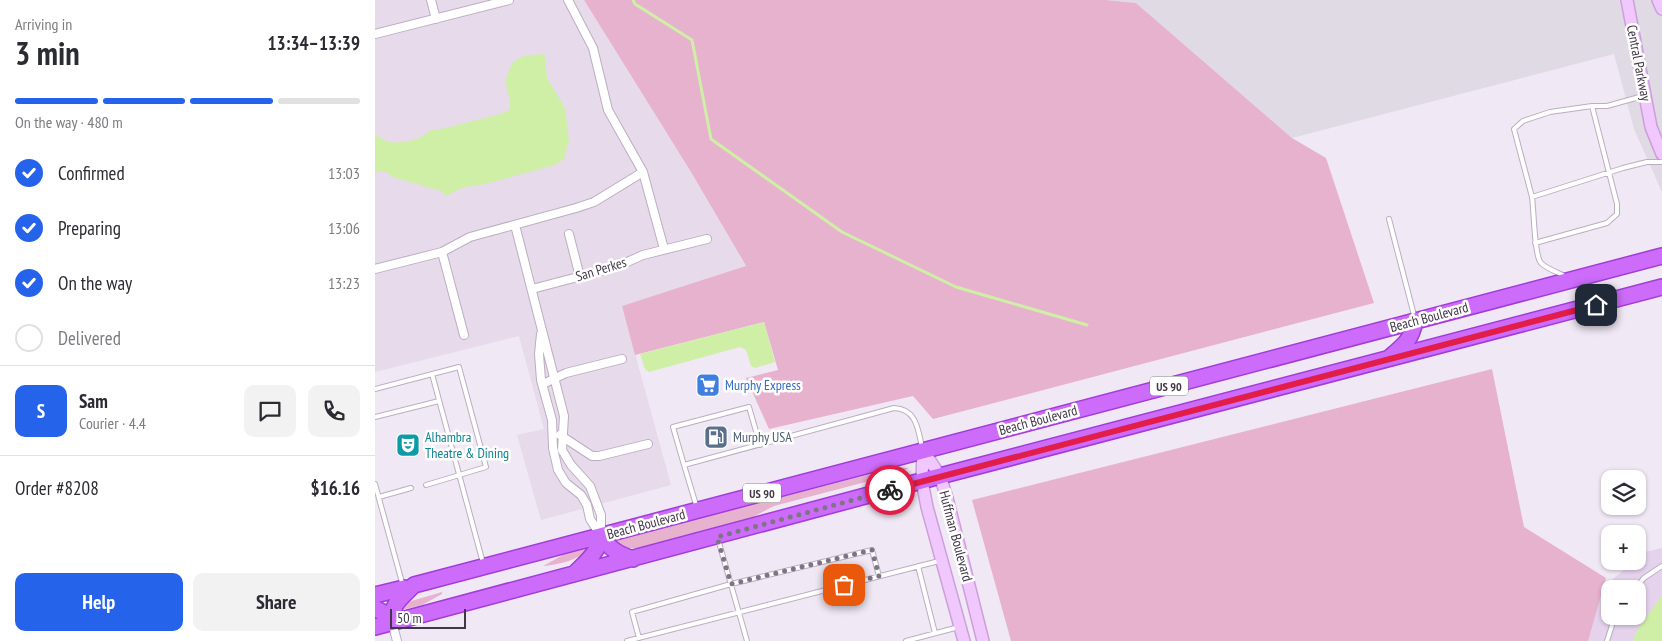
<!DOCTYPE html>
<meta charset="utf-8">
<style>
:root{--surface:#fff;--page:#f2f2f3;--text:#2b2b33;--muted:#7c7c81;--line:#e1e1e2;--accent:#2563eb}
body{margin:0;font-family:"PT Sans Narrow",sans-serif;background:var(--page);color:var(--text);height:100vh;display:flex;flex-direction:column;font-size:19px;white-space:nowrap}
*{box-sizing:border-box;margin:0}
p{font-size:16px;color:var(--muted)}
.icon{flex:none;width:28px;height:28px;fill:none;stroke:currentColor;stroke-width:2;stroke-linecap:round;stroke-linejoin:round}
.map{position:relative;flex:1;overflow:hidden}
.side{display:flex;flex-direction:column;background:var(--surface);width:375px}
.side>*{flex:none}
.tools{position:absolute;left:1226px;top:470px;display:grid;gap:10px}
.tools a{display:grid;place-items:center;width:45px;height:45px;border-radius:10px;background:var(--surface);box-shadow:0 1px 4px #0004;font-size:25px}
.scale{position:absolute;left:15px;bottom:12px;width:76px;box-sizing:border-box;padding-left:5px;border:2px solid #413747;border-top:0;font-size:14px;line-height:18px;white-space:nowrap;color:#413747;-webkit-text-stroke:4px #fff;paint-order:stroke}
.pin{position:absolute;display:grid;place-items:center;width:42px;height:42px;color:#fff;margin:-21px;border-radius:10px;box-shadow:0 2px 8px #0006}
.courier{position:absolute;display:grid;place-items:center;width:50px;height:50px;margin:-25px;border:4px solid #e11d48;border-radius:50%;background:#fff;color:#222;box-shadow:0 1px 6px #0007}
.overview em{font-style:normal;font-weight:800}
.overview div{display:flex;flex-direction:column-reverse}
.overview{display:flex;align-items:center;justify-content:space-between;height:85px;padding:0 15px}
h1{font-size:32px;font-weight:800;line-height:38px}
.bar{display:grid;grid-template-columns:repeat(4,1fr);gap:8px 5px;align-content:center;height:60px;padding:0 15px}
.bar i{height:6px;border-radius:4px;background:var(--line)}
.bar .active{background:var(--accent)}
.bar p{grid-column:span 4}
.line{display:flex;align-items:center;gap:12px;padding:0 15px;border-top:1px solid var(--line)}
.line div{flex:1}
.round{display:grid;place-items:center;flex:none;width:52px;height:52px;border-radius:10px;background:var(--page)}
ol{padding:0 15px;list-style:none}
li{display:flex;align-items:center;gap:15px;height:55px}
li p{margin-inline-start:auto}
li .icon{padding:5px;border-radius:50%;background:var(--accent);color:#fff;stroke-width:4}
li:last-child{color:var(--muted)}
li i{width:28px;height:28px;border:2px solid var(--line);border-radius:50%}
.cta{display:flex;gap:10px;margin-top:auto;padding:10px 15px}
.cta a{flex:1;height:58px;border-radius:10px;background:var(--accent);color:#fff;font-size:20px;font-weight:800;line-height:58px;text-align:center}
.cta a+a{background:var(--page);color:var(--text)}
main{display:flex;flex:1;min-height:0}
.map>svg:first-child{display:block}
.residential{fill:#e6daeb}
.industrial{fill:#dfdae3}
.education{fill:#e5d2ec;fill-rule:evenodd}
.green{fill:#e7b2ce}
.water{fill:#d0efa6}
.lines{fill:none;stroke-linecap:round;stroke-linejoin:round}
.stream{stroke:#d0efa6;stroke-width:3}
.lane-casing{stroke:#bbaec2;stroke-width:6}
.street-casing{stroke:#bbaec2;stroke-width:10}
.secondary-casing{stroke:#cc9fdb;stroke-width:14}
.highway-casing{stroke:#a13cda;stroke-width:18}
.lane{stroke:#fff;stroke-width:4}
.street{stroke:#fff;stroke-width:8}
.secondary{stroke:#f1c8fd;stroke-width:11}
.highway{stroke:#cd6cfa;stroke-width:15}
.done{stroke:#7e7584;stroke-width:5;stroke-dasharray:0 9}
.route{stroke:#e11d48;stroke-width:6}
.labels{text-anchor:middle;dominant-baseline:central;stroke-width:5;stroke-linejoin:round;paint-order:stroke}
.shield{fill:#fff;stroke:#7a737e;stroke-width:1}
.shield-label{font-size:12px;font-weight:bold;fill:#413747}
.street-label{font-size:14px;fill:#413747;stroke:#fff}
.shop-label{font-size:14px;fill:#366cbe;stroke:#fff;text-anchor:start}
.culture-label{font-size:14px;fill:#0d838f;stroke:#fff;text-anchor:start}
.service-label{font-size:14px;fill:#4e5e75;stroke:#fff;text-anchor:start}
</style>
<main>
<section class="side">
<div class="overview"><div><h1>3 min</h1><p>Arriving in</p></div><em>13:34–13:39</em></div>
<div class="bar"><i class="active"></i><i class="active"></i><i class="active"></i><i></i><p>On the way · 480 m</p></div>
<ol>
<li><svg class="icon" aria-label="check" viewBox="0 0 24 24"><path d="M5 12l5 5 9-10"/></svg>Confirmed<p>13:03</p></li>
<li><svg class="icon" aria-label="check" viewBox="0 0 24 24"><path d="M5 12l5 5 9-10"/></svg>Preparing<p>13:06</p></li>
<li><svg class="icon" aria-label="check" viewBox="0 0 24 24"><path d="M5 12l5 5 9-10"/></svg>On the way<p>13:23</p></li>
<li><i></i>Delivered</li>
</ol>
<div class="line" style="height:90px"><b class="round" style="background:var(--accent);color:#fff">S</b><div><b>Sam</b><p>Courier · 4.4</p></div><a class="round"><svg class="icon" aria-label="chat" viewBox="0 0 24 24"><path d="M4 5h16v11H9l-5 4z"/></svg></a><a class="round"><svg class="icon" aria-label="phone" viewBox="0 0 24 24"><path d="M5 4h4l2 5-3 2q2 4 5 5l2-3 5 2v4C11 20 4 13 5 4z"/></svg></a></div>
<div class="line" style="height:65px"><div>Order #8208</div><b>$16.16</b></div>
<div class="cta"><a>Help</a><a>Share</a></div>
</section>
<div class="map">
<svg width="1287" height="641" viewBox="0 0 1287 641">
<rect width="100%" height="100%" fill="#f0e8f4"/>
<path class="residential" d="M0 0H209L316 172 371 267 247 306 296 485 166 520 142 435 169 429 144 336 0 372Z"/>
<path class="industrial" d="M731 0H1287V192L1259 129 1239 54 917 138 761 3Z"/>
<path class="education" d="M1287 548V641H1169V639L1259 561H1262L1263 558 1270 552ZM1235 589H1262V616H1235Z"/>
<path class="green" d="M209 0H731L761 3 917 138 951 158 999 303 558 419 538 396 394 429 371 378 403 370 389 322 260 355 247 306 371 266 316 172Z
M1117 369 1149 527 1231 578 1213 641H636L597 500Z
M523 467 533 468 529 472 399 506 378 517 262 548H250L238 541Z
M214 548C205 560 182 565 168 566L188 555Z
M67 592V594L47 605 23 611 22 609 33 602Z"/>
<path class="water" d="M167 54 170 56 172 78 190 108 194 140 189 159 180 165 106 185 89 187 71 196 66 191 18 177 11 172H0V134C4 137 10 141 14 142 28 144 46 140 56 130H63L129 113 134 110C137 100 131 91 131 82 130 78 132 78 133 74 136 56 151 55 167 54Z
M389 322 400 362 380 368 376 366 371 350 365 347 274 372 270 369 265 354Z
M1287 595V641H1258L1261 632Z"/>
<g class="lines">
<path class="stream" d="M258 0 260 4 317 40 336 139 467 232 581 287 712 325"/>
<g class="lane-casing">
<path id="lane" d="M1268 96 1232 106H1217L1175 112 1148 121 1139 129 1157 197 1248 168 1272 162H1287
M1157 197C1159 210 1159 255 1166 263 1172 269 1182 272 1190 276
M1014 219 1040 319
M1160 243 1232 223 1242 214V204L1217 106
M57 374 108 563
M0 389 84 367 111 467 51 485
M0 417 64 401
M309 465 298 427 374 407 385 445
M0 484 28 586
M4 497 36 488
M322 508 309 465 519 408C542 409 543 430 547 447
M343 539 372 641
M543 566 560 633
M1260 589 1269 578 1287 566
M264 638 257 612 356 584 497 550 504 576
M252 641 564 561
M531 641 584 627
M1232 641 1240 616"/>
</g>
<g class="street-casing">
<path id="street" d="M56 0 61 19
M193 0 218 48 233 110 268 172 289 249
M0 34 134 0
M140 225 189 416 187 450 196 465 215 486 226 515V536
M194 234 205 277
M67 252 89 335
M0 269 67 252 95 237 201 208 219 202 268 172
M157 289 241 267 268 255 332 239
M166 334 164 354 166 380 177 420 178 448 183 470 191 483 206 495 212 505 215 519 226 536
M168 384 191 373 247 359
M185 435 217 456H224L273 444
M17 622 22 641"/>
</g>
<g class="secondary-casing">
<path id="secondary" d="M1252 0 1276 127 1287 154
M1283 0 1287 9
M548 450 565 476 572 498 608 641
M548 451 547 481 552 507 589 641"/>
</g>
<g class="highway-casing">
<path id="highway" d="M1014 358C1029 345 1036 341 1040 321
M226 536C235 549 243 554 258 559
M199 574C211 562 223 553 226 536
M0 595 29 588
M0 608 7 612 17 622
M17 622C15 605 27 597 39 585L1287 256
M0 627 565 476 1287 287"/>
</g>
<use href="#lane" class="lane"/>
<use href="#street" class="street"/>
<use href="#secondary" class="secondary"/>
<use href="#highway" class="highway"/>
</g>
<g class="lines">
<path class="done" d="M469 585 504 576 497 550 356 584 342 537 515 490"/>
<path class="route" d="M515 490 1221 305"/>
</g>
<defs>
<g id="supermarket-square" transform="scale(1.25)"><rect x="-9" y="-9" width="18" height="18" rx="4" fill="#3f7fe0" stroke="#fff"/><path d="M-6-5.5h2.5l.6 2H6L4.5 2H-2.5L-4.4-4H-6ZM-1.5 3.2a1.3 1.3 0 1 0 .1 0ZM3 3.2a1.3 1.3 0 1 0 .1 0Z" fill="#fff"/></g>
<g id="fuel-square" transform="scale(1.25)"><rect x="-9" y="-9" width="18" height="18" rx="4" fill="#5c6f8a" stroke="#fff"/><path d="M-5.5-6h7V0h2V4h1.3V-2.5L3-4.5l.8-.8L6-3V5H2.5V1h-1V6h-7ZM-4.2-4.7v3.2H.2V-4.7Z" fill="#fff"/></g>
<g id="theatre-square" transform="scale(1.25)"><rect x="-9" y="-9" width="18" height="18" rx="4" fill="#0f9aa8" stroke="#fff"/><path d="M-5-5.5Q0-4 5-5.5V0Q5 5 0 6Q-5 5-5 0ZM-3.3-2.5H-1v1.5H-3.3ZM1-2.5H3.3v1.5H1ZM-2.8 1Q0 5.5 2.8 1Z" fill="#fff"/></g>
</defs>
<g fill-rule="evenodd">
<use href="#supermarket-square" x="333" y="385"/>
<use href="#fuel-square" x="341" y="437"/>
<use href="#theatre-square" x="33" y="445"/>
</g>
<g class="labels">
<g class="shield">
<rect x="775" y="376.5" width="38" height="19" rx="4"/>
<rect x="368" y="483.5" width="38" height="19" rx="4"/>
</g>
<g class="shield-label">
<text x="794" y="386">US 90</text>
<text x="387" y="493">US 90</text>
</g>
<g class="street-label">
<text transform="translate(1264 63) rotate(79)">Central Parkway</text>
<text transform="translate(226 269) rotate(-17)">San Perkes</text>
<text transform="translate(1054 317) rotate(-15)">Beach Boulevard</text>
<text transform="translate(663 420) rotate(-15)">Beach Boulevard</text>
<text transform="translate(271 524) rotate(-15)">Beach Boulevard</text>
<text transform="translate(581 536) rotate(75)">Huffman Boulevard</text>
</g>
<g class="shop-label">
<text x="350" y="385">Murphy Express</text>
</g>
<g class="culture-label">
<text x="50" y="437">Alhambra<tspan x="50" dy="16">Theatre &amp; Dining</tspan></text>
</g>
<g class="service-label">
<text x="358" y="437">Murphy USA</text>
</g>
</g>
</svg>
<div class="tools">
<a><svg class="icon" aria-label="layers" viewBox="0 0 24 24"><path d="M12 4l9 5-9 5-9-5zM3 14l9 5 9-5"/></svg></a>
<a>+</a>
<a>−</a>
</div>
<div class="scale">50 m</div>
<div class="pin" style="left:469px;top:585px;background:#ea580c"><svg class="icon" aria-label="bag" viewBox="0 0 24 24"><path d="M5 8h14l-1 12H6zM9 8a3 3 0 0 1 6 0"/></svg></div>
<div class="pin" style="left:1221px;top:305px;background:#1f2937"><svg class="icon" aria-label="home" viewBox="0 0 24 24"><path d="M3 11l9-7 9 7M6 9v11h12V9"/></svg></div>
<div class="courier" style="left:515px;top:490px"><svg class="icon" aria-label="bike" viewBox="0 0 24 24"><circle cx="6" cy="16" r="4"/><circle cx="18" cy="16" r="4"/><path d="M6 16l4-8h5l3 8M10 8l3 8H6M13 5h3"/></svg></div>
</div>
</main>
